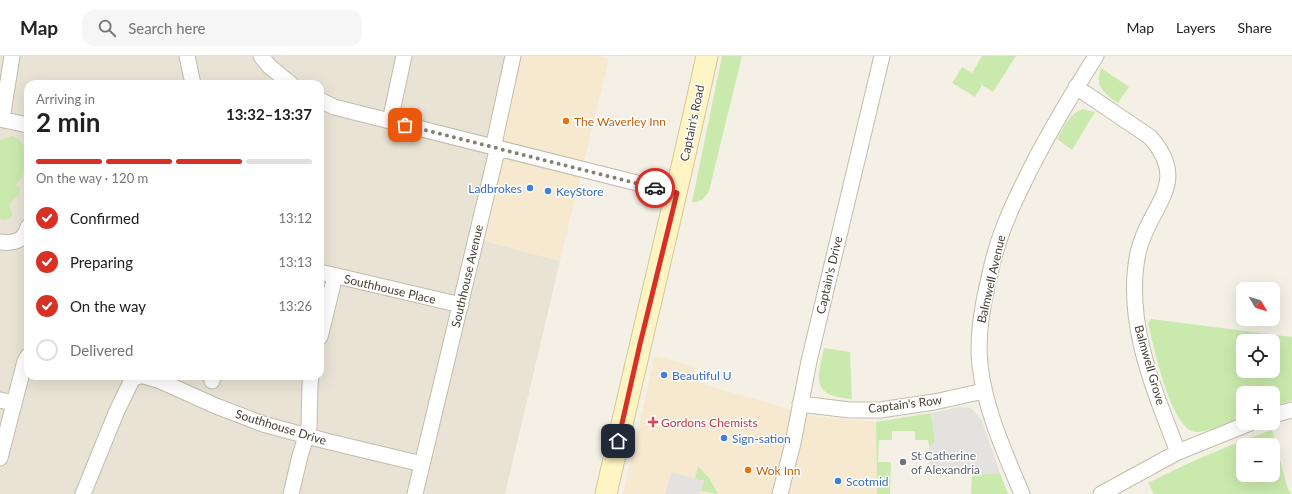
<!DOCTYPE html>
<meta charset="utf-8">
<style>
:root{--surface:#fff;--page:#f6f6f6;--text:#202124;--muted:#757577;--line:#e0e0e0;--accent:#d93025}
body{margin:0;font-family:Lato,sans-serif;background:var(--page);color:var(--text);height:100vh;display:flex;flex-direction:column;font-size:15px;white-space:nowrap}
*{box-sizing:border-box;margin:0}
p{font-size:13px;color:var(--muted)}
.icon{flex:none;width:22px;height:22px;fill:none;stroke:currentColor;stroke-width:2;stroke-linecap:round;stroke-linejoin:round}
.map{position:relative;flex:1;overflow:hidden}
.drawer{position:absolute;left:24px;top:24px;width:300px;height:300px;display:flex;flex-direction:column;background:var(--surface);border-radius:12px;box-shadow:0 4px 16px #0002}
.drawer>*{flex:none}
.needle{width:26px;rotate:128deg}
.tools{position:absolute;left:1236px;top:226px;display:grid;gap:8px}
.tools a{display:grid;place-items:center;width:44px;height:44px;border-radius:8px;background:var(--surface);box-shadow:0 4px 16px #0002;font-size:20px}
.pin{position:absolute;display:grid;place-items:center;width:34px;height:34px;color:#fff;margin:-17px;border-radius:8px;box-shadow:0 2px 6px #0006}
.courier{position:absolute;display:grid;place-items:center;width:40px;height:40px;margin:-20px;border:3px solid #d93025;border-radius:50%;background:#fff;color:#222;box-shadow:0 1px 5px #0007}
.summary em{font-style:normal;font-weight:700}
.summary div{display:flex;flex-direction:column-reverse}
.summary{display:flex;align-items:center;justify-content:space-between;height:68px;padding:0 12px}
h1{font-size:26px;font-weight:700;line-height:30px}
.bar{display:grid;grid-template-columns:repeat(4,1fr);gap:6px 4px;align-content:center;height:48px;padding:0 12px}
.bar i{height:5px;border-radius:3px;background:var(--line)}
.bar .current{background:var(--accent)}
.bar p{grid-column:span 4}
ol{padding:0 12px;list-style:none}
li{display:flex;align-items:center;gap:12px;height:44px}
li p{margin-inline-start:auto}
li .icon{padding:4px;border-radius:50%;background:var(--accent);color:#fff;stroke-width:4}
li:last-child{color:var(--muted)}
li i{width:22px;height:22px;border:2px solid var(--line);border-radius:50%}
header{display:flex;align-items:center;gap:24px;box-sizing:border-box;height:56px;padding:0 20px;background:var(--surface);border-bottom:1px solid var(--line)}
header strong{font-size:19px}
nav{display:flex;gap:22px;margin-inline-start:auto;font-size:14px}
.search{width:280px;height:36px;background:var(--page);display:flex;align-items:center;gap:10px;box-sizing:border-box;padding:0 14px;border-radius:12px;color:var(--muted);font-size:15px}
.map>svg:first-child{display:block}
.residential{fill:#e8e3d4;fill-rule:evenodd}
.commercial{fill:#f7e9d0}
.green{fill:#caeaad;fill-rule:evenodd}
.parking{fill:#e4e2de}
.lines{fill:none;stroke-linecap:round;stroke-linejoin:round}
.street-casing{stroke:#c2bcab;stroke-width:17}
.secondary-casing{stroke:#d6c894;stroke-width:23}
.street{stroke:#fff;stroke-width:15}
.secondary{stroke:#fff5c4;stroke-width:21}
.done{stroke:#847e73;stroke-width:4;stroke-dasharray:0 7.2}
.route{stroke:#d93025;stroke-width:5}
.food-dot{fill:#e8710a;stroke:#fff;stroke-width:1.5}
.shop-dot{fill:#3f7fe0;stroke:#fff;stroke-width:1.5}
.health-dot{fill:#e0444e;stroke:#fff;stroke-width:1.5}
.worship-dot{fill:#6b7280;stroke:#fff;stroke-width:1.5}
.labels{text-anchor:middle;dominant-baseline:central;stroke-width:3;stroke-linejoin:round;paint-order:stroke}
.food-label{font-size:12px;fill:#c56008;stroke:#fff;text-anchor:start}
.street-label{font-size:12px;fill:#474135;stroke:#fff}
.shop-label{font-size:12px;fill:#366cbe;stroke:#fff;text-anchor:start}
.health-label{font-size:12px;fill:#be3a42;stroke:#fff;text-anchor:start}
.worship-label{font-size:12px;fill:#5b616d;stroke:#fff;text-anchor:start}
</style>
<header>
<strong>Map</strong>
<div class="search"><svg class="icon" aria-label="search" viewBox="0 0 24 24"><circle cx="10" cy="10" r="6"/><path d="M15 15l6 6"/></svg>Search here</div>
<nav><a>Map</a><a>Layers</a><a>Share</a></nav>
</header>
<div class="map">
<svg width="1292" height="438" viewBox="0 0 1292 438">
<rect width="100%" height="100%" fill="#f4f0e6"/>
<path class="residential" d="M0 0H519L481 184 560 205 505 438H0ZM28 28H320V320H28Z"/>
<path class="commercial" d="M519 0H598L609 3 560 205 481 184 500 85Z
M655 300 696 311 693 325 813 360 876 366 877 438H623Z"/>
<path class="green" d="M722 0H742L709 135C705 142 700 147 692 146Z
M982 0H1016L993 36 982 29 975 41 952 27 962 11 972 17Z
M1101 12 1129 31 1118 47C1104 37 1094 31 1101 12Z
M1083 53 1095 56 1072 94 1057 83C1064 72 1069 57 1083 53Z
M11 80C24 83 31 100 26 113 24 119 19 124 16 129L20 133 19 139C16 141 11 144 10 148 9 156 18 163 3 164L0 162V85Z
M1151 263 1292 281V344L1273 350V337H1243V361C1232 365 1206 377 1196 376 1171 375 1153 288 1148 267ZM1243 285H1273V315H1243Z
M824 292 850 296 852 343C811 340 817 324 824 292Z
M931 357 935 385 934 387 929 390 928 384H915V375H892V384H879L878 406H891L890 438H877L876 366Z
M1272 374 1287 430 1291 438H1154L1148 427C1189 406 1229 389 1272 374ZM1243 389H1273V419H1243Z
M698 410 710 423 718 438 701 435 704 425 695 423Z
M1000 417 1008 438H971L972 419Z"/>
<path class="parking" d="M959 351 970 352 974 355 982 365 1000 417 972 419 928 418 929 390 934 387 935 385 931 357Z
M671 416 704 425 700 438H665Z"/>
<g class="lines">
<g class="street-casing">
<path id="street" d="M187 0 193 28
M261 0 269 10 291 28
M1076 31 1150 81C1192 128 1148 150 1138 197 1124 265 1154 334 1178 396
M320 44 334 51 677 137
M0 63 28 69
M2 63 12 0
M390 65 404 0
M0 186C12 188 25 185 28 171
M320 216 461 249
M320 281 335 220
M144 320 158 324 216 350 263 368 326 385 422 408
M212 325 213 320
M0 344 14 347
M800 348 850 354H880L934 346 984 335
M1273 359 1292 354
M0 402 25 305 28 300
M83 438 116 357 128 332 133 322 140 320
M291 438 300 400 309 371 310 329 311 320
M415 438 496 99 495 83 513 0
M780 438 793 387 809 305 882 0
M1022 438C1005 397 985 354 980 309 977 283 981 257 987 231 991 212 995 194 1002 176 1008 159 1016 142 1024 126 1045 82 1070 41 1096 0
M1101 438 1178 396 1250 367"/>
</g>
<g class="secondary-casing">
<path id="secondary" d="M606 438C639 292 675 146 707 0"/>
</g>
<use href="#street" class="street"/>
<use href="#secondary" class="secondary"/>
</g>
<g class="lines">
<path class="done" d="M405 69 655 132"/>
<path class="route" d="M618 385 640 288 677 137 655 132"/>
</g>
<g class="food-dot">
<circle cx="566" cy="65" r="4"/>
<circle cx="748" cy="414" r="4"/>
</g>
<g class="shop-dot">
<circle cx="530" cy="132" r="4"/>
<circle cx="548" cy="135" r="4"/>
<circle cx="664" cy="319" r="4"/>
<circle cx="724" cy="382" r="4"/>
<circle cx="838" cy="425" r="4"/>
</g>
<path class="health-dot" d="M651 360h4v4h4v4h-4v4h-4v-4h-4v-4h4z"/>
<circle class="worship-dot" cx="903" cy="406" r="4"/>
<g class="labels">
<g class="food-label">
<text x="574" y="65">The Waverley Inn</text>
<text x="756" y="414">Wok Inn</text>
</g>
<g class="street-label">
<text transform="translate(692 67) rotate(-78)">Captain's Road</text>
<text transform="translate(829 219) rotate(-77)">Captain's Drive</text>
<text transform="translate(467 220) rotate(-77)">Southhouse Avenue</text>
<text transform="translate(991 223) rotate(-77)">Balmwell Avenue</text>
<text transform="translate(390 233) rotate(13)">Southhouse Place</text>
<text transform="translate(1150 309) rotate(74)">Balmwell Grove</text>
<text transform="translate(905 348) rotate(-7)">Captain's Row</text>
<text transform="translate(281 371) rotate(17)">Southhouse Drive</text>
</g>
<g class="shop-label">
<text x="522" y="132" text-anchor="end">Ladbrokes</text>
<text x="556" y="135">KeyStore</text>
<text x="672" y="319">Beautiful U</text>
<text x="732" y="382">Sign-sation</text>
<text x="846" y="425">Scotmid</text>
</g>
<g class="health-label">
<text x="661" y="366">Gordons Chemists</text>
</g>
<g class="worship-label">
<text x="911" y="399">St Catherine<tspan x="911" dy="14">of Alexandria</tspan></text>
</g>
</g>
</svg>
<div class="tools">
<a><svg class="needle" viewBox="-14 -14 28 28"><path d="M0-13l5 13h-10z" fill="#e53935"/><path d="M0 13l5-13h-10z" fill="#757577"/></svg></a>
<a><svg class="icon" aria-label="locate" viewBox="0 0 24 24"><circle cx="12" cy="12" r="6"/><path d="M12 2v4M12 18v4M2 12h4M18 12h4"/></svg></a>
<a>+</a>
<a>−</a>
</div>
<div class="pin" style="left:405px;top:69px;background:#ea580c"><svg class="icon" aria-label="bag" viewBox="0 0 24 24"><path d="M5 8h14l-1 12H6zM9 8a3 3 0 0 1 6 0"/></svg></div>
<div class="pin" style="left:618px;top:385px;background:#1f2937"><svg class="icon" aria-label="home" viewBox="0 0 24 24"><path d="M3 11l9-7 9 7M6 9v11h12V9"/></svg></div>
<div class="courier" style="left:655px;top:132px"><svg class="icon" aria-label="car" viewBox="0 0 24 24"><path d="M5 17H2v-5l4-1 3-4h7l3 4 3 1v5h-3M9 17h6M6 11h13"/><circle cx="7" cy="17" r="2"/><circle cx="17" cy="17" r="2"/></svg></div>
<section class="drawer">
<div class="summary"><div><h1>2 min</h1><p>Arriving in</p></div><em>13:32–13:37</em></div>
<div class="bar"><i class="current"></i><i class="current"></i><i class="current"></i><i></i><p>On the way · 120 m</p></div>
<ol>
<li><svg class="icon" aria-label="check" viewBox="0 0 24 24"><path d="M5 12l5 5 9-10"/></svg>Confirmed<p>13:12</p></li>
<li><svg class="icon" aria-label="check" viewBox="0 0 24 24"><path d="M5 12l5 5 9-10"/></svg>Preparing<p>13:13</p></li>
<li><svg class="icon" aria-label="check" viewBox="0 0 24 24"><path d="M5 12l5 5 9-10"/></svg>On the way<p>13:26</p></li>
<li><i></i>Delivered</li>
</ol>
</section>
</div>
